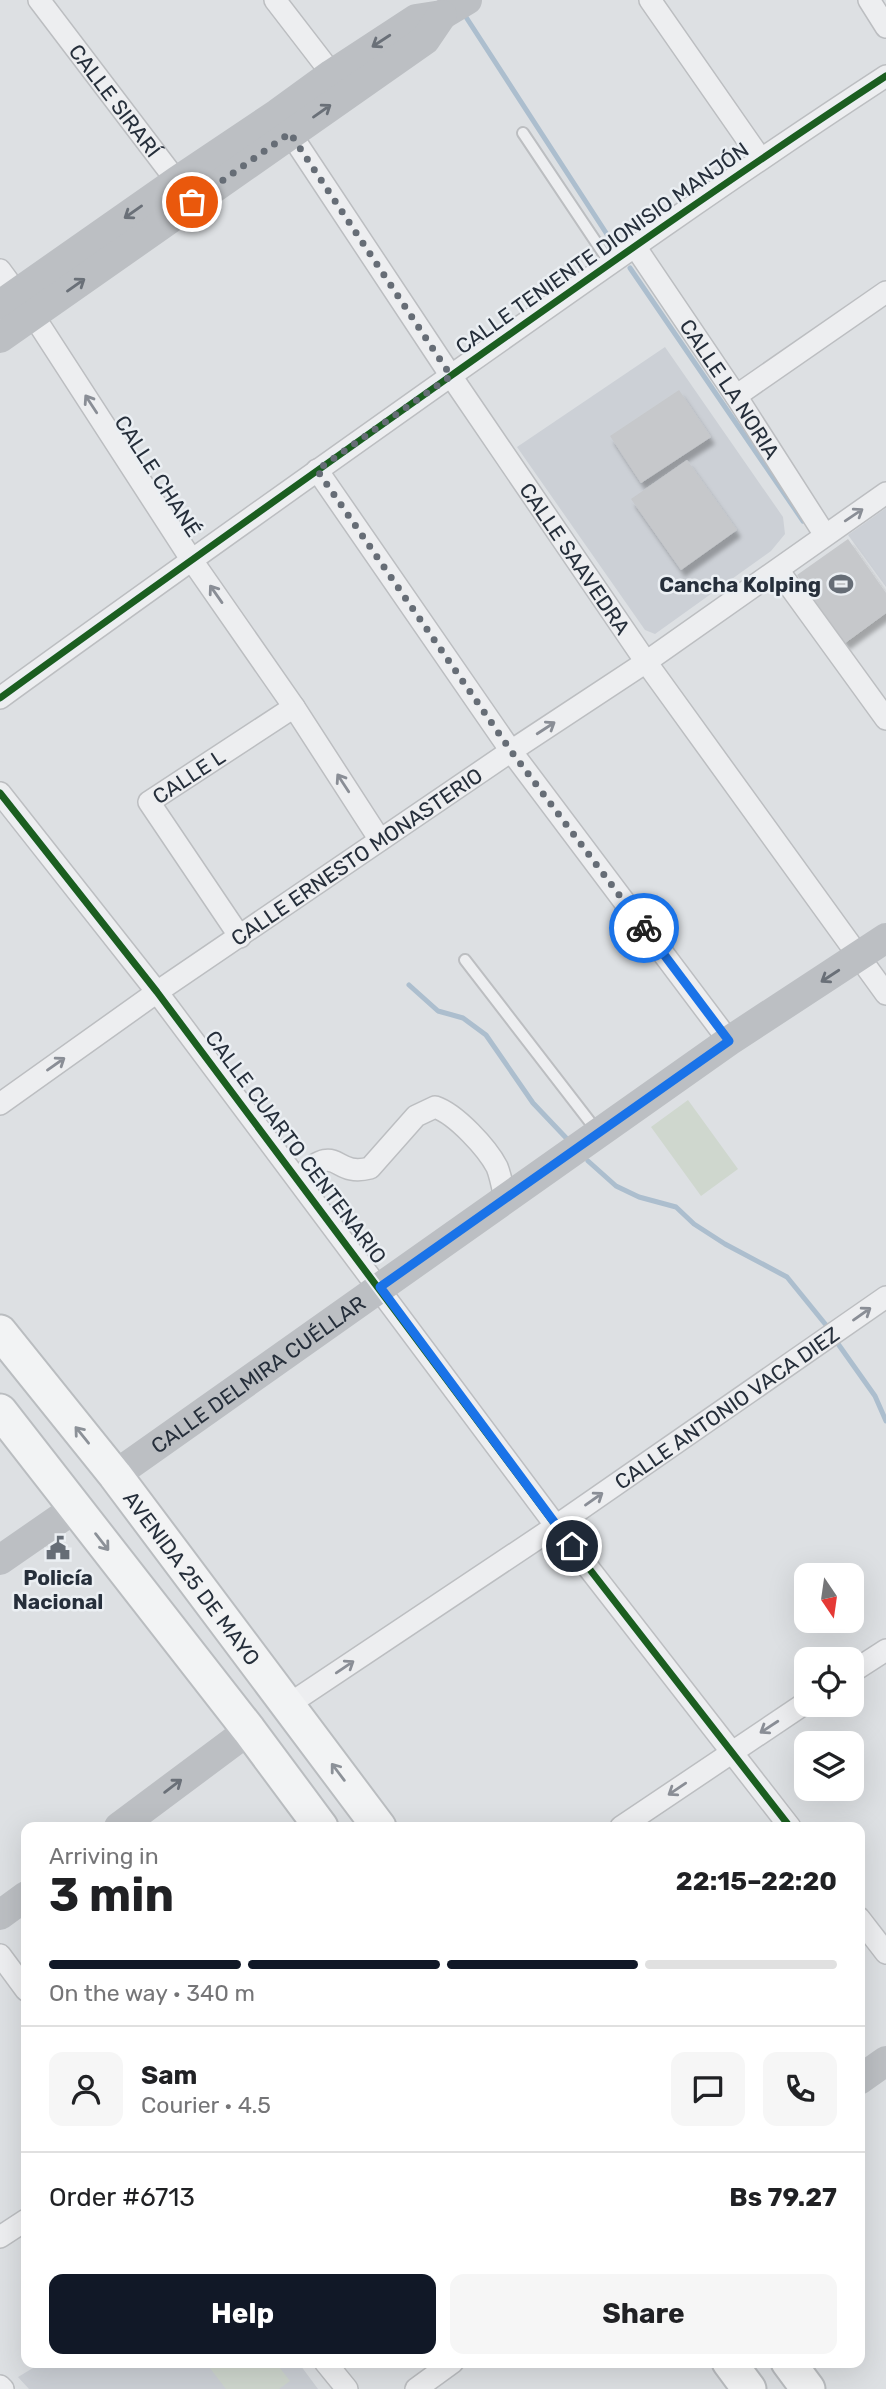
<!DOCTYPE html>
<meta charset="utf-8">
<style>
:root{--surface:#fff;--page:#f6f6f6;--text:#202124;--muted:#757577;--line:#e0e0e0;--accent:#111827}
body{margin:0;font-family:Rubik,sans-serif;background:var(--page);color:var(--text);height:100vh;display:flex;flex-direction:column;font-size:26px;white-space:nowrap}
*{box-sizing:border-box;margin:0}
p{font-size:23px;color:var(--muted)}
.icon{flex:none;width:38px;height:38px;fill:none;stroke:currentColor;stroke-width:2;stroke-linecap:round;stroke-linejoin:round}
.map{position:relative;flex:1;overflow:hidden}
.drawer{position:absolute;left:21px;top:1822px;width:844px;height:546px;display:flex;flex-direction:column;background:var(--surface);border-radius:14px;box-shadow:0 7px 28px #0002}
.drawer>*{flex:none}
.needle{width:46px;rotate:167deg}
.controls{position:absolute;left:794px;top:1563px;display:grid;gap:14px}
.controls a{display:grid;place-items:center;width:70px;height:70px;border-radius:14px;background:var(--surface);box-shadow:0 7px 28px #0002;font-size:35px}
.pin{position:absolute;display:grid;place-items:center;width:60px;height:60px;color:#fff;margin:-30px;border:4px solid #fff;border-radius:50%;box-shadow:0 2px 7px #0007}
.courier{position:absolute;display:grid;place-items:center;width:70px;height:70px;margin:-35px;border:5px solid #1a73e8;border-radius:50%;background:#fff;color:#222;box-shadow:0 2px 9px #0007}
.overview em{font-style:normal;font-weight:700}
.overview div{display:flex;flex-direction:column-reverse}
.overview{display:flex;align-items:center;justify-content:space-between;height:119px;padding:0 28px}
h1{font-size:46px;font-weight:700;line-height:52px}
.bar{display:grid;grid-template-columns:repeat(4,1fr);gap:10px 7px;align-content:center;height:84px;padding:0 28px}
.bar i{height:9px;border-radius:5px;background:var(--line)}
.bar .on{background:var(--accent)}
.bar p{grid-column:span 4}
.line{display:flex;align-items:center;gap:18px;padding:0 28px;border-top:2px solid var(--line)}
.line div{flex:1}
.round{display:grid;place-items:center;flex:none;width:74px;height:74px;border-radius:14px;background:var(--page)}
.button{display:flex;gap:14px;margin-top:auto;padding:14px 28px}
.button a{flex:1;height:80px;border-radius:14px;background:var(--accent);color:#fff;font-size:28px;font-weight:700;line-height:80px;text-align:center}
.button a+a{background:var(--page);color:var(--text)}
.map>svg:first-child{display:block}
.built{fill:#ccd0d6}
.green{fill:#cfd7ce}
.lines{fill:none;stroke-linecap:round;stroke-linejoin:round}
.stream{stroke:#acbece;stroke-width:5}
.building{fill:#c6c8cb;filter:url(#shadow)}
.service-casing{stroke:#bcbec1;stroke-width:14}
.minor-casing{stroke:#bcbec1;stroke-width:24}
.primary-casing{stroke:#babdc0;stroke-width:37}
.service{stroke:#edeef0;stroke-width:10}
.minor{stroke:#edeef0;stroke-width:21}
.secondary{stroke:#bcbfc3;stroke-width:30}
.primary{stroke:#f2f3f4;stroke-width:33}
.cycleway-casing{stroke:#ebeff3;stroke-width:11}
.cycleway{stroke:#1b5e20;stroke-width:7}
.oneway{stroke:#6a7078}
.oneway2{stroke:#8a8e96}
.oneway3{stroke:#8c9198}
.done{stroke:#666d76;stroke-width:7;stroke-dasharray:0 12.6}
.route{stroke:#1a73e8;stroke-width:9}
.labels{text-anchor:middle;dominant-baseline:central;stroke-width:5;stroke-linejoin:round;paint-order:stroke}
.street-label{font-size:21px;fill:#262f3b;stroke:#ebeff3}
.poi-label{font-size:21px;font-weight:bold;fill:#262f3b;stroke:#ebeff3;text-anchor:end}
</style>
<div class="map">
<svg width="886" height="2389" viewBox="0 0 886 2389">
<defs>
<filter id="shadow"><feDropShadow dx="4" dy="7" stdDeviation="2" flood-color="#0004"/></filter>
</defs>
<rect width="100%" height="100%" fill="#dde0e3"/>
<path class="built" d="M665 347 783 517 785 534 771 551 655 634 645 630 517 447Z
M886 508V587L848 535Z
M43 2362H298L318 2389H29L18 2377Z"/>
<path class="green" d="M688 1100 738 1169 701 1196 651 1127Z
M206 2363H276L290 2381 279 2389H226Z"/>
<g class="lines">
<path class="stream" d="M464 14 612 242
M630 268 803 521
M409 985 438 1011 463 1018 486 1035 533 1103 570 1142
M588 1161 616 1186 639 1197 676 1207 694 1224 725 1244 787 1277 826 1325
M836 1341 875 1396 886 1421"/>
</g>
<path class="building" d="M679 390 711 437 641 483 610 436Z
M687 460 737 530 681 570 631 499Z
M848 539 886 593V613L845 643 797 575Z"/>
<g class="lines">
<g class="service-casing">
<path id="service" d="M523 133 610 263
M465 960 597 1131"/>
</g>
<g class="minor-casing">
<g id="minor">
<path id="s1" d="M39 0 185 192"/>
<path d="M275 0 332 74"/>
<path d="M650 0 760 158"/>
<path d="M869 0 886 27"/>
<path id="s2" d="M284 124 451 376 646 662 886 994"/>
<path id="s3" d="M634 245 736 396 825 535"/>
<path d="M0 270 33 315 191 559 294 707 380 840"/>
<path d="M736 396 886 292"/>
<path d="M317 470 511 751 729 1041"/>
<path d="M778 570 886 719"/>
<path d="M0 698C150 589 301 482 452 375 595 274 739 172 886 76"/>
<path d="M0 793 157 992 556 1526 790 1827"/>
<path id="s4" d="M240 937 149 802 294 707"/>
<path id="s5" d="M0 1104 157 992 511 751 646 662 886 493"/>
<path d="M298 1178C341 1139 331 1178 370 1168L416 1116 435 1107C456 1114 487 1148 497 1167 501 1177 503 1189 505 1199"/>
<path d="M852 1672 886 1650"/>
<path id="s6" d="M288 1705 556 1526 886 1297"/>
<path d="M621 1827 807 1702"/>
<path d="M859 1918 886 1953"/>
<path d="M0 1955 26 1990"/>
<path d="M0 2237 26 2220"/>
<path d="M325 2362 347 2389"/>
<path d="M0 2386 3 2389"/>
<path d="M416 2389 453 2362"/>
</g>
</g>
<g class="primary-casing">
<g id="primary">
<path id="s8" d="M0 1332 115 1475 379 1827"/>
<path d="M0 1411 249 1730 321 1827"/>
<path d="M729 2362 749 2389"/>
<path d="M788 2362 808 2389"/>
</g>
</g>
<use href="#service" class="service"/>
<use href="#minor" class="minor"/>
<g class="secondary">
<path d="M0 305 177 181 277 114 332 74 416 19 442 15 467 0"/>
<path d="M0 338 425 40 442 15"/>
<path id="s7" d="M115 1475 729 1041 886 938"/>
<path d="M0 1560 75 1508"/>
<path d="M119 1827 249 1730"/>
<path d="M0 1915 26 1896"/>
<path d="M859 2080 886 2061"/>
</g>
<use href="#primary" class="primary"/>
<g class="cycleway-casing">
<path id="cycleway" d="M0 698C150 589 301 482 452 375 595 274 739 172 886 76
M0 793 157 992 556 1526 790 1827"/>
</g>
<use href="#cycleway" class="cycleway"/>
</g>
<defs><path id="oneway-shaft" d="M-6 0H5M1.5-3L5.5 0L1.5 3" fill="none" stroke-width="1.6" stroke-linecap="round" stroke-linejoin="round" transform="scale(1.75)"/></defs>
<g class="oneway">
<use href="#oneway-shaft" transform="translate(381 41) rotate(147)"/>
<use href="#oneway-shaft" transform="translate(322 111) rotate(-35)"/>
<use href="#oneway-shaft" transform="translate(133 212) rotate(145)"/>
<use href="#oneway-shaft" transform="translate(76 285) rotate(-35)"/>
<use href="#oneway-shaft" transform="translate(830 976) rotate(147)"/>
<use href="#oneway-shaft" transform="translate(173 1786) rotate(-37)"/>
</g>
<g class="oneway2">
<use href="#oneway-shaft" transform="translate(91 404) rotate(-123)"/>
<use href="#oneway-shaft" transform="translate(854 515) rotate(-34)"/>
<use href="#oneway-shaft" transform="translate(216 594) rotate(-125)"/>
<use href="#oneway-shaft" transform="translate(546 728) rotate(-33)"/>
<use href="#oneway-shaft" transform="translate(343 783) rotate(-123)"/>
<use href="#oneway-shaft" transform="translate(56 1064) rotate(-35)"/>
<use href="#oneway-shaft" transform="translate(862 1314) rotate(-35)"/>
<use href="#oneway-shaft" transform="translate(594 1499) rotate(-35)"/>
<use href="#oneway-shaft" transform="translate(345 1667) rotate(-34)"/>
<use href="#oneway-shaft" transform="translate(769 1727) rotate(147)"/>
<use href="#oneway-shaft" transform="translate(677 1789) rotate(146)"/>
</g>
<g class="oneway3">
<use href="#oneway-shaft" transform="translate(82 1435) rotate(-129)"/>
<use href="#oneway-shaft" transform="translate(102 1542) rotate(52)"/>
<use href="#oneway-shaft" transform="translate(338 1772) rotate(-127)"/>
</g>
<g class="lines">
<path class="done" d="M192 202 290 133 451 376 317 470 511 751 644 928"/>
<path class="route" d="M572 1546 380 1287 729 1041 644 928"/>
</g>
<defs>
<g id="stadium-bare" transform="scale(1.89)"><path d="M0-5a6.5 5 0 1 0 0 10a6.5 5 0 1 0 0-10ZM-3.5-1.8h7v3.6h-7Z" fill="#666d76" stroke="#ebeff3" stroke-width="2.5" paint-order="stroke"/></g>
<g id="civic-bare" transform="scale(1.89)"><path d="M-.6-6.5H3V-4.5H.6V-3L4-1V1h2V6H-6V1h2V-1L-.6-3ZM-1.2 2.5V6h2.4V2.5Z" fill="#666d76" stroke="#ebeff3" stroke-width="2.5" paint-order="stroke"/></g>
</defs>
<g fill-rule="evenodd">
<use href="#stadium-bare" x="841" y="584"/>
<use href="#civic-bare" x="58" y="1548"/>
</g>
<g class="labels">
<g class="street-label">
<text stroke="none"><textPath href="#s1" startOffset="126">CALLE SIRARÍ</textPath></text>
<text transform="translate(602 248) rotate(-35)">CALLE TENIENTE DIONISIO MANJÓN</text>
<text stroke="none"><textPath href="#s3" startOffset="173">CALLE LA NORIA</textPath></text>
<text transform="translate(158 476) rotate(57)">CALLE CHANÉ</text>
<text stroke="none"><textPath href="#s2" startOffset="523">CALLE SAAVEDRA</textPath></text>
<text stroke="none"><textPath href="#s4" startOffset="210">CALLE L</textPath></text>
<text stroke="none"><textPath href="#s5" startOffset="434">CALLE ERNESTO MONASTERIO</textPath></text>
<text transform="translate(296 1147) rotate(53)">CALLE CUARTO CENTENARIO</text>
<text stroke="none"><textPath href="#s7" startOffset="175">CALLE DELMIRA CUÉLLAR</textPath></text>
<text stroke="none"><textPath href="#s6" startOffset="530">CALLE ANTONIO VACA DIEZ</textPath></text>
<text stroke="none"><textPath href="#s8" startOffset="312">AVENIDA 25 DE MAYO</textPath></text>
</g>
<g class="poi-label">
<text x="821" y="584">Cancha Kolping</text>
<text x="58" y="1577" text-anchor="middle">Policía<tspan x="58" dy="24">Nacional</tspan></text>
</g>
</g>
</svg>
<div class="controls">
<a><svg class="needle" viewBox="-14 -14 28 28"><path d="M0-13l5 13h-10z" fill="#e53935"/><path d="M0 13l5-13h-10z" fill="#757577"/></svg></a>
<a><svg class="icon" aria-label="locate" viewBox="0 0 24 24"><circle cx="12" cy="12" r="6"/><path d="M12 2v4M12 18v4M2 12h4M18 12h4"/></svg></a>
<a><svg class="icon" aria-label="layers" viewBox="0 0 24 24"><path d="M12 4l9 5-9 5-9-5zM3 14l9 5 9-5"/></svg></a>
</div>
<div class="pin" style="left:192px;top:202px;background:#ea580c"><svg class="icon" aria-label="bag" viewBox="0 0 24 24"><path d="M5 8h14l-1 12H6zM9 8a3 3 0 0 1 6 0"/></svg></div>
<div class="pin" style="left:572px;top:1546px;background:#1f2937"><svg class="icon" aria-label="home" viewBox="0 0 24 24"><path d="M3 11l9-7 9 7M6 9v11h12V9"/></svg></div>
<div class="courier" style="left:644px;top:928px"><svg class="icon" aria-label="bike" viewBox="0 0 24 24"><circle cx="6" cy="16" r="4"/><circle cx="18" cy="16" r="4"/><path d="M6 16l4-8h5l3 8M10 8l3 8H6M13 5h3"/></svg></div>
<section class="drawer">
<div class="overview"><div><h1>3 min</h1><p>Arriving in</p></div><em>22:15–22:20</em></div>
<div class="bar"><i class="on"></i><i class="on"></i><i class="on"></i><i></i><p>On the way · 340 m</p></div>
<div class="line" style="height:126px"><a class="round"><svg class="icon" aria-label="person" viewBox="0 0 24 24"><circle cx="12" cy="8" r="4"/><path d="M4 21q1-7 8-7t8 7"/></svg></a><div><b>Sam</b><p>Courier · 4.5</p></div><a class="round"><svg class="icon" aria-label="chat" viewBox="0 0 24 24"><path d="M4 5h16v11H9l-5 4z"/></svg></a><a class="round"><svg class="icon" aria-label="phone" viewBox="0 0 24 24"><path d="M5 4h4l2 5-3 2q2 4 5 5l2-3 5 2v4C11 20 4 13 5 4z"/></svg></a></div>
<div class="line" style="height:91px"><div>Order #6713</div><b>Bs 79.27</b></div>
<div class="button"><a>Help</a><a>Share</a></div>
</section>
</div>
